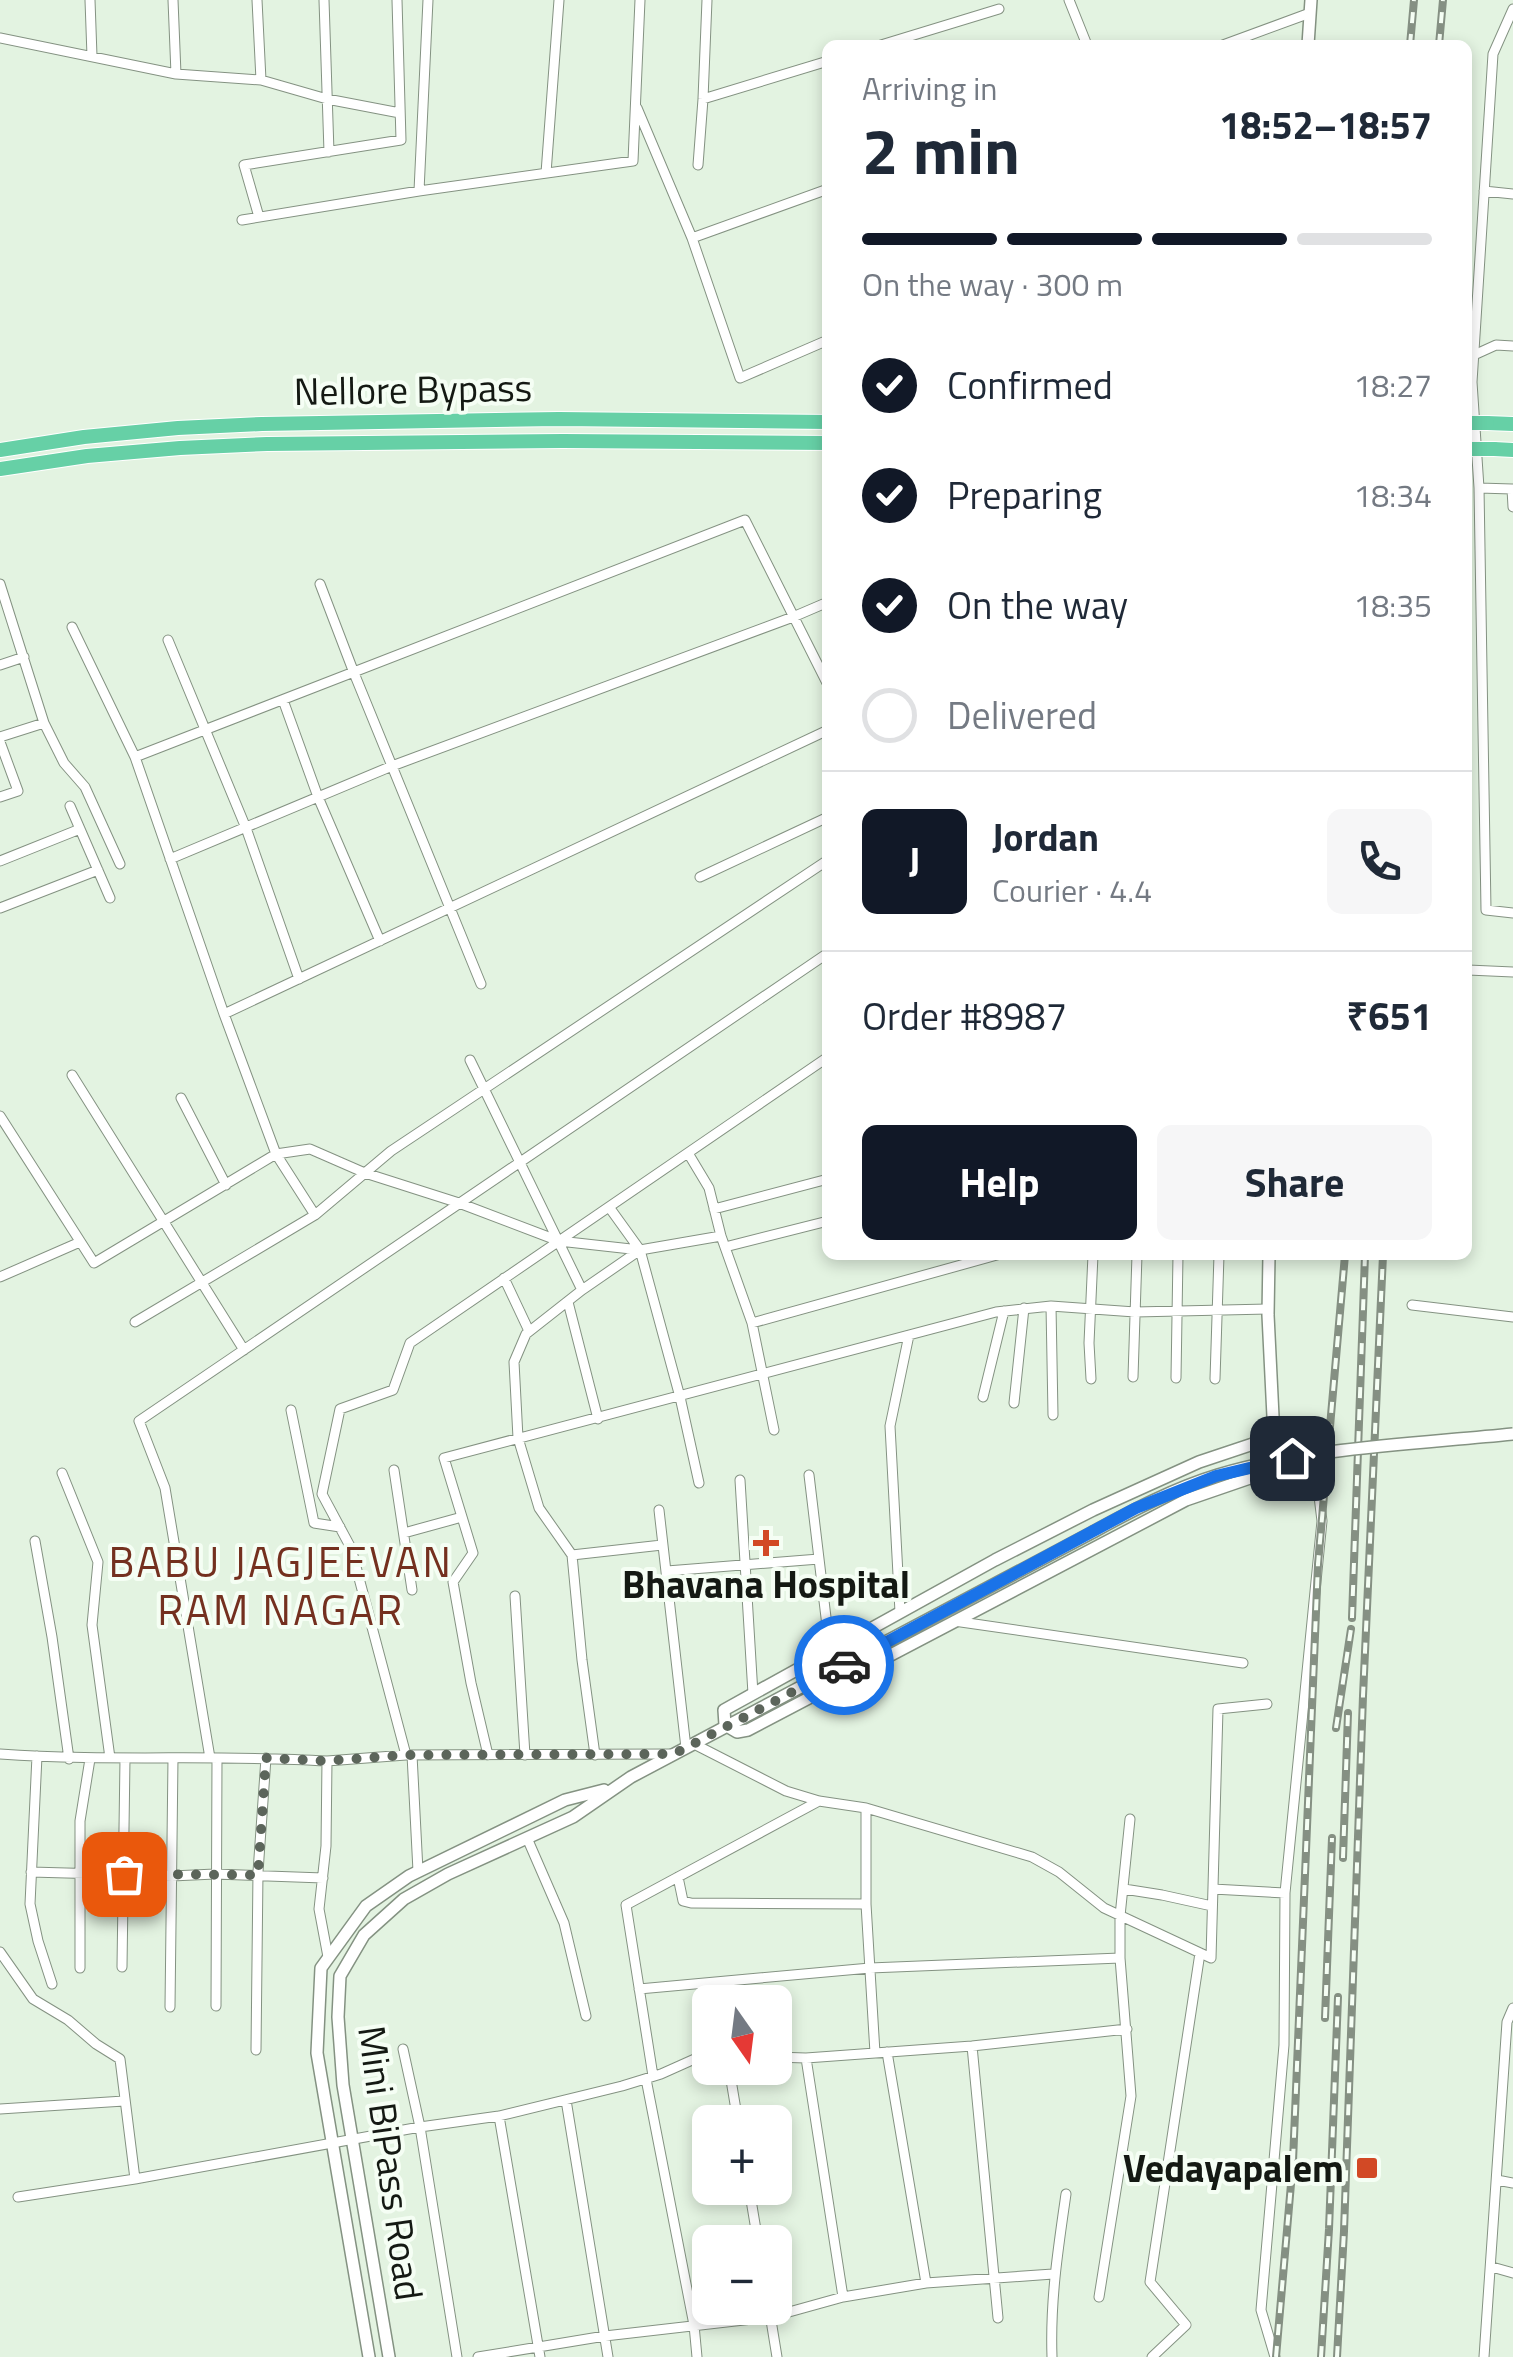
<!DOCTYPE html>
<meta charset="utf-8">
<style>
:root{--surface:#fff;--page:#f6f6f7;--text:#1f2937;--muted:#747a83;--line:#e0e1e3;--accent:#111827}
body{margin:0;font-family:"Titillium Web",sans-serif;background:var(--page);color:var(--text);height:100vh;display:flex;flex-direction:column;font-size:38px;white-space:nowrap}
*{box-sizing:border-box;margin:0}
p{font-size:32px;color:var(--muted)}
.icon{flex:none;width:55px;height:55px;fill:none;stroke:currentColor;stroke-width:2;stroke-linecap:round;stroke-linejoin:round}
.map{position:relative;flex:1;overflow:hidden}
.drawer{position:absolute;left:822px;top:40px;width:650px;height:1220px;display:flex;flex-direction:column;background:var(--surface);border-radius:15px;box-shadow:0 5px 15px #0003}
.drawer>*{flex:none}
.needle{width:65px;rotate:166deg}
.buttons{position:absolute;left:692px;top:1985px;display:grid;gap:20px}
.buttons a{display:grid;place-items:center;width:100px;height:100px;border-radius:15px;background:var(--surface);box-shadow:0 5px 15px #0003;font-size:50px}
.pin{position:absolute;display:grid;place-items:center;width:85px;height:85px;color:#fff;margin:-42px;border-radius:20px;box-shadow:0 5px 15px #0006}
.courier{position:absolute;display:grid;place-items:center;width:100px;height:100px;margin:-50px;border:8px solid #1a73e8;border-radius:50%;background:#fff;color:#222;box-shadow:0 2px 12px #0007}
.summary em{font-style:normal;font-weight:700}
.summary div{display:flex;flex-direction:column-reverse}
.summary{display:flex;align-items:center;justify-content:space-between;height:170px;padding:0 40px}
h1{font-size:65px;font-weight:700;line-height:75px}
.bar{display:grid;grid-template-columns:repeat(4,1fr);gap:15px 10px;align-content:center;height:120px;padding:0 40px}
.bar i{height:12px;border-radius:8px;background:var(--line)}
.bar .selected{background:var(--accent)}
.bar p{grid-column:span 4}
.line{display:flex;align-items:center;gap:25px;padding:0 40px;border-top:2px solid var(--line)}
.line div{flex:1}
.round{display:grid;place-items:center;flex:none;width:105px;height:105px;border-radius:15px;background:var(--page)}
ol{padding:0 40px;list-style:none}
li{display:flex;align-items:center;gap:30px;height:110px}
li p{margin-inline-start:auto}
li .icon{padding:10px;border-radius:50%;background:var(--accent);color:#fff;stroke-width:4}
li:last-child{color:var(--muted)}
li i{width:55px;height:55px;border:5px solid var(--line);border-radius:50%}
.cta{display:flex;gap:20px;margin-top:auto;padding:20px 40px}
.cta a{flex:1;height:115px;border-radius:15px;background:var(--accent);color:#fff;font-size:40px;font-weight:700;line-height:115px;text-align:center}
.cta a+a{background:var(--page);color:var(--text)}
.map>svg:first-child{display:block}
.lines{fill:none;stroke-linecap:round;stroke-linejoin:round}
.minor-casing{stroke:#849282;stroke-width:11}
.tertiary-casing{stroke:#849282;stroke-width:14}
.trunk-casing{stroke:#fff;stroke-width:16}
.minor{stroke:#fff;stroke-width:9}
.tertiary{stroke:#fff;stroke-width:11}
.trunk{stroke:#66d0a6;stroke-width:14}
.rail-casing{stroke:#859083;stroke-width:8}
.rail{stroke:#f5fef4;stroke-width:4;stroke-dasharray:11;stroke-linecap:butt}
.tertiary-bridge-casing{stroke:#849282;stroke-width:14;stroke-linecap:butt}
.trunk-bridge-casing{stroke:#fff;stroke-width:16;stroke-linecap:butt}
.tertiary-bridge{stroke:#fff;stroke-width:11}
.trunk-bridge{stroke:#66d0a6;stroke-width:14}
.done{stroke:#5c655b;stroke-width:10;stroke-dasharray:0 18}
.route{stroke:#1a73e8;stroke-width:12}
.poi-dot{fill:#d24925;stroke:#f5fef4;stroke-width:4}
.labels{text-anchor:middle;dominant-baseline:central;stroke-width:8;stroke-linejoin:round;paint-order:stroke}
.street-label{font-size:38px;fill:#141913;stroke:#f5fef4}
.poi-label{font-size:38px;font-weight:bold;fill:#141913;stroke:#f5fef4}
.quarter-label{font-size:42px;letter-spacing:2.5px;fill:#74301f;stroke:#f5fef4}
</style>
<div class="map">
<svg width="1513" height="2357" viewBox="0 0 1513 2357">
<rect width="100%" height="100%" fill="#e3f3e1"/>
<g class="lines">
<g class="minor-casing">
<path id="minor" d="M90 0 92 56
M173 0 176 74
M257 0 261 80
M324 0 329 152
M1069 0 1087 45
M1513 9 1493 54 1472 382 1479 488 1512 489 1513 507
M0 38 176 74 261 80 327 99 400 113
M881 45 999 9
M1223 45 1310 13
M703 99 828 61
M637 108 692 238 740 378 828 340
M698 165 703 99 707 0
M546 173 559 0
M419 191 428 0
M1484 191 1513 194
M259 217 244 165 401 140 397 0
M242 220 419 191 633 161 640 0
M692 238 828 189
M1474 355 1496 345 1513 346
M1479 488 1486 910 1513 913
M0 584 44 723 64 763 85 787 120 864
M320 584 354 673 481 984
M72 627 135 757 224 1014 828 730
M168 640 246 828 299 979
M0 665 24 657
M283 700 318 797 380 941
M0 737 44 723
M0 742 18 791 0 797
M135 757 745 520 828 685
M70 806 110 898
M170 859 392 766 793 617 828 602
M0 861 80 829
M700 877 828 817
M0 908 98 870
M1468 970 1513 972
M224 1014 276 1154 310 1149 365 1173 459 1203 559 1241 640 1250
M470 1060 582 1290
M72 1075 244 1350
M181 1098 226 1185
M0 1116 94 1263 276 1154 315 1215
M688 1153 709 1188 721 1236 752 1323 774 1430
M609 1207 640 1250 680 1397 699 1483
M714 1209 828 1179
M725 1247 828 1221
M0 1277 80 1242
M504 1278 529 1331
M568 1302 598 1419
M1412 1305 1513 1317
M1051 1306 1053 1415
M135 1322 315 1215 391 1151 828 860
M752 1323 997 1255
M1133 1377 1137 1255
M1176 1378 1178 1255
M1091 1379 1089 1343 1093 1255
M1215 1379 1219 1255
M983 1397 1004 1311
M1014 1403 1024 1308
M291 1410 314 1523 340 1527
M394 1470 412 1590
M62 1473 98 1562 92 1625 110 1758
M809 1475 830 1651
M740 1480 753 1694
M659 1510 686 1748
M404 1533 462 1517
M35 1541 52 1637 69 1759
M572 1555 662 1545
M667 1571 819 1559
M515 1596 525 1755
M900 1612 890 1426 909 1335
M954 1621 1243 1663
M694 1744 786 1791 819 1801 866 1808 1032 1857 1059 1872 1104 1908 1211 1958 1218 1709 1267 1704
M0 1754C109 1762 218 1754 327 1761
M406 1755 351 1548 322 1494 340 1409 393 1390 410 1343 828 1057
M412 1755 418 1871
M488 1755 471 1683 453 1582 473 1553 444 1458 996 1312 1051 1306 1135 1312 1268 1309
M595 1755 582 1660 572 1555 539 1508 518 1438 514 1362 526 1334 582 1290 640 1250 721 1236
M37 1756 30 1904 38 1941 52 1984
M210 1758 165 1488 139 1421 828 953
M866 1808V1904L875 2053
M527 1838 564 1923 586 2016
M31 1872 172 1876 215 1874 323 1878
M678 1877 683 1901 691 1903 866 1904
M1124 1889 1162 1895 1212 1906
M1213 1889 1285 1893
M0 1952 33 1999 68 2020 96 2044 120 2059 135 2179 18 2197
M328 1957 319 1909 326 1846 327 1761 406 1755 672 1754
M122 1967 125 1759
M80 1968V1821L90 1759
M639 1989 870 1968 1120 1958
M216 2006 217 1758
M170 2007 173 1758
M972 2046 998 2318
M403 2049 420 2127 457 2357
M256 2050 258 1872 266 1758
M887 2052 926 2283
M775 2057 806 2058 972 2046 1127 2029
M806 2058 843 2297
M729 2068 738 2122
M653 2076 626 1905 819 1801
M646 2079 694 2325 697 2357
M566 2100 608 2357
M0 2109 124 2101
M499 2116 540 2357
M135 2179 420 2127 499 2116 622 2086 661 2074 699 2057 710 2056
M1497 2180 1513 2183
M749 2188 758 2242
M1492 2267 1513 2273
M1099 2297 1131 2096 1120 1958V1916L1130 1819
M769 2308 777 2357
M478 2357 605 2336 771 2317 843 2297 926 2283 1053 2274
M1052 2357C1050 2301 1058 2249 1066 2194
M1152 2357 1186 2325 1150 2282 1200 1953
M1275 2357 1261 2310 1284 2045 1285 1893 1322 1521 1318 1488
M1484 2357 1507 2022 1513 2008"/>
</g>
<g class="tertiary-casing">
<path id="tertiary" d="M1308 45 1311 0
M1269 1255 1268 1315 1274 1437 1250 1478 1186 1500 748 1730 737 1732 725 1725 724 1710 995 1560 1093 1510 1199 1462 1274 1437
M369 2357 317 2053 321 1968 366 1906 409 1876 565 1800 604 1790
M389 2357 343 2085 338 2017 340 1976 364 1935 404 1899 448 1874 573 1817 631 1777 1093 1532"/>
</g>
<g class="trunk-casing">
<path id="trunk" d="M1487 423 1513 424
M1494 449 1513 450
M0 450 84 437 178 428 262 424 559 419 828 422
M0 469 87 456 180 448 267 444 563 441 828 443"/>
</g>
<use href="#minor" class="minor"/>
<use href="#tertiary" class="tertiary"/>
<use href="#trunk" class="trunk"/>
<g class="rail-casing">
<path id="rail" d="M1410 45 1414 0
M1439 45 1443 0
M1352 1618 1365 1255
M1336 1728 1351 1629
M1343 1858 1348 1713
M1325 2018 1332 1838
M1276 2357 1293 2161 1318 1564 1345 1255
M1321 2357 1329 2229 1338 1997
M1337 2357 1344 2231 1363 1696 1383 1255"/>
</g>
<use href="#rail" class="rail"/>
<g class="tertiary-bridge-casing">
<path id="tertiary-bridge" d="M1093 1532C1133 1510 1175 1488 1218 1475 1313 1447 1415 1444 1513 1434"/>
</g>
<g class="trunk-bridge-casing">
<path id="trunk-bridge" d="M1468 423H1487
M1468 449H1494"/>
</g>
<use href="#tertiary-bridge" class="tertiary-bridge"/>
<use href="#trunk-bridge" class="trunk-bridge"/>
</g>
<g class="lines">
<path class="done" d="M124 1874 258 1875 266 1758 326 1761 406 1755 674 1754 844 1665"/>
<path class="route" d="M844 1665 1136 1508 1216 1476 1292 1458"/>
</g>
<g class="poi-dot">
<path d="M761 1528h10v10h10v10h-10v10h-10v-10h-10v-10h10z"/>
<rect x="1355" y="2156" width="24" height="24" rx="5"/>
</g>
<g class="labels">
<g class="street-label">
<text transform="translate(413 389) rotate(-1)">Nellore Bypass</text>
<text transform="translate(391 2163) rotate(82)">Mini BiPass Road</text>
</g>
<g class="poi-label">
<text x="766" y="1584">Bhavana Hospital</text>
<text x="1344" y="2168" text-anchor="end">Vedayapalem</text>
</g>
<g class="quarter-label">
<text x="281" y="1561">BABU JAGJEEVAN<tspan x="281" dy="48">RAM NAGAR</tspan></text>
</g>
</g>
</svg>
<div class="buttons">
<a><svg class="needle" viewBox="-14 -14 28 28"><path d="M0-13l5 13h-10z" fill="#e53935"/><path d="M0 13l5-13h-10z" fill="#747a83"/></svg></a>
<a>+</a>
<a>−</a>
</div>
<div class="pin" style="left:124px;top:1874px;background:#ea580c"><svg class="icon" aria-label="bag" viewBox="0 0 24 24"><path d="M5 8h14l-1 12H6zM9 8a3 3 0 0 1 6 0"/></svg></div>
<div class="pin" style="left:1292px;top:1458px;background:#1f2937"><svg class="icon" aria-label="home" viewBox="0 0 24 24"><path d="M3 11l9-7 9 7M6 9v11h12V9"/></svg></div>
<div class="courier" style="left:844px;top:1665px"><svg class="icon" aria-label="car" viewBox="0 0 24 24"><path d="M5 17H2v-5l4-1 3-4h7l3 4 3 1v5h-3M9 17h6M6 11h13"/><circle cx="7" cy="17" r="2"/><circle cx="17" cy="17" r="2"/></svg></div>
<section class="drawer">
<div class="summary"><div><h1>2 min</h1><p>Arriving in</p></div><em>18:52–18:57</em></div>
<div class="bar"><i class="selected"></i><i class="selected"></i><i class="selected"></i><i></i><p>On the way · 300 m</p></div>
<ol>
<li><svg class="icon" aria-label="check" viewBox="0 0 24 24"><path d="M5 12l5 5 9-10"/></svg>Confirmed<p>18:27</p></li>
<li><svg class="icon" aria-label="check" viewBox="0 0 24 24"><path d="M5 12l5 5 9-10"/></svg>Preparing<p>18:34</p></li>
<li><svg class="icon" aria-label="check" viewBox="0 0 24 24"><path d="M5 12l5 5 9-10"/></svg>On the way<p>18:35</p></li>
<li><i></i>Delivered</li>
</ol>
<div class="line" style="height:180px"><b class="round" style="background:var(--accent);color:#fff">J</b><div><b>Jordan</b><p>Courier · 4.4</p></div><a class="round"><svg class="icon" aria-label="phone" viewBox="0 0 24 24"><path d="M5 4h4l2 5-3 2q2 4 5 5l2-3 5 2v4C11 20 4 13 5 4z"/></svg></a></div>
<div class="line" style="height:130px"><div>Order #8987</div><b>₹651</b></div>
<div class="cta"><a>Help</a><a>Share</a></div>
</section>
</div>
